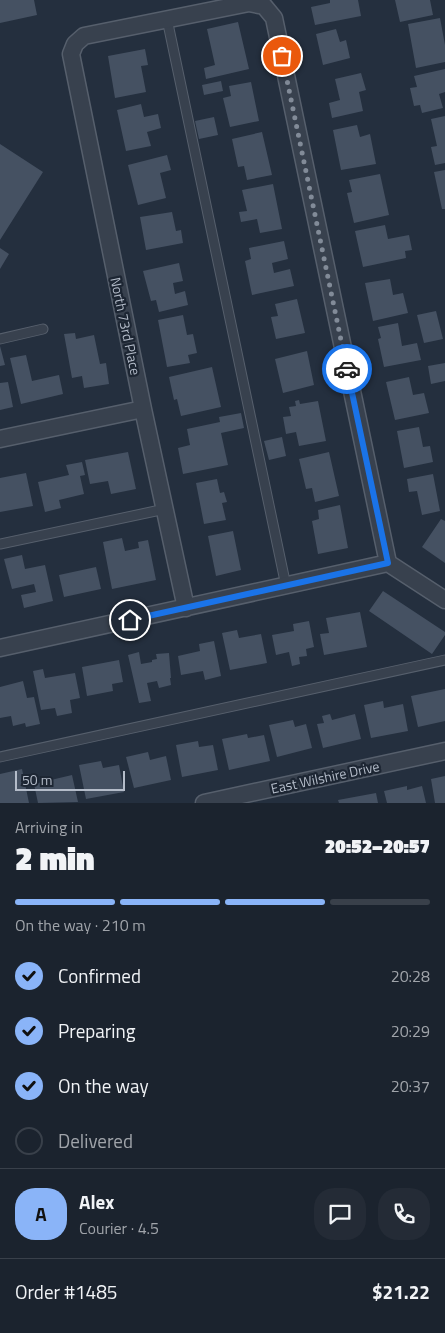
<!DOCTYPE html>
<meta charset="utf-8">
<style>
:root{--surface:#1b232e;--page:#242b36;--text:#f1f3f6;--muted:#a0a4aa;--line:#39404a;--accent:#8ab4f8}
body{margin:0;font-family:"Titillium Web",sans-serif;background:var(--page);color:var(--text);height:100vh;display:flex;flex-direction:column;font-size:19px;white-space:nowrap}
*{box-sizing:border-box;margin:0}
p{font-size:16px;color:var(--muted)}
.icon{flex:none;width:28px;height:28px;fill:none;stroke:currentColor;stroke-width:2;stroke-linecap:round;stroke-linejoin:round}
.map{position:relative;height:803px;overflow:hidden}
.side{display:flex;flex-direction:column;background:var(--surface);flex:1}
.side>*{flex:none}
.scale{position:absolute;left:15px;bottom:12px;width:110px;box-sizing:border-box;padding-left:5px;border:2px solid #b4bcc9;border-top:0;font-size:14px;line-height:18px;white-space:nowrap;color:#b4bcc9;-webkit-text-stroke:4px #1d2633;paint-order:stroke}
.pin{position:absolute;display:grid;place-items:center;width:42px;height:42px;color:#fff;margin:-21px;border:2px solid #fff;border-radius:50%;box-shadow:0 1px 5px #0007}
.courier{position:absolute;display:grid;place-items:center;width:50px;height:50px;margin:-25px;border:4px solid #1a73e8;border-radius:50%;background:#fff;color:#222;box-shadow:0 1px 6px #0007}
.head em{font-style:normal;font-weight:800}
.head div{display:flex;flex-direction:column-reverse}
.head{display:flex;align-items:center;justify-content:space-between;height:85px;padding:0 15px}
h1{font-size:32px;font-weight:800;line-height:38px}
.bar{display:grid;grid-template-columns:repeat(4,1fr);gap:8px 5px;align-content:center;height:60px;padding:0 15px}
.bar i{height:6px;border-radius:4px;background:var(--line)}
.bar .on{background:var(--accent)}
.bar p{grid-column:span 4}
.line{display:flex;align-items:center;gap:12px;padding:0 15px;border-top:1px solid var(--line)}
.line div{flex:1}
.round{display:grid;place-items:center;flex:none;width:52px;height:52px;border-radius:20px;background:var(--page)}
ol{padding:0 15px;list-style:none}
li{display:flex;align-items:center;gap:15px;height:55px}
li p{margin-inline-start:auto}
li .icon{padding:5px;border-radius:50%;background:var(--accent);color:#111;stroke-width:4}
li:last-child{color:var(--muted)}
li i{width:28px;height:28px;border:2px solid var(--line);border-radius:50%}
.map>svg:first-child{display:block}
.building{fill:#455162}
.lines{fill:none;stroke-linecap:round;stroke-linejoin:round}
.service-casing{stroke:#565f6c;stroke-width:11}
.minor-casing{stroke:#565f6c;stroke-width:19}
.service{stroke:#38414e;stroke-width:9}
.minor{stroke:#38414e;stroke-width:16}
.done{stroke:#828b98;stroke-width:5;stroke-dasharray:0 9}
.route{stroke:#1a73e8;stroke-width:6}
.labels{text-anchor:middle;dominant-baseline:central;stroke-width:4.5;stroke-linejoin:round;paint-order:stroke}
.street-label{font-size:14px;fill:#b4bcc9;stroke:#1d2633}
</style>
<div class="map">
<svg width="445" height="803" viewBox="0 0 445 803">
<rect width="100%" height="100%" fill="#242f3e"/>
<path class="building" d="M0 0H34L37 15 0 23Z
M330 0H358L361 16 315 25 311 7 330 3Z
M395 0H430L433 15 400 22Z
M440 18 445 45V62L416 68 408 24Z
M238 22 249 69 206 79 204 68 215 65 207 29Z
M336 29 340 42 346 40 350 58 323 65 316 34Z
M145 49 148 65 141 66 146 92 115 98 108 56Z
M445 69V92L439 94 443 108 422 113 420 105 414 106 410 88 417 87 414 76Z
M361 73 366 90 359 92 363 111 332 118 329 103 340 100 335 79Z
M221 81 223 91 204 95 202 85Z
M251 82 259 121 230 127 223 98 231 96 229 86Z
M141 104 144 117 158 114 161 128 147 132 151 146 126 151 117 110Z
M445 116V163L435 165 431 147 437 146 431 119Z
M214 117 218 135 199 139 195 121Z
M357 125 360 137 370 134 376 164 341 170 333 130Z
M262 132 272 175 247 180 244 166 238 167 232 139Z
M0 144 43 172 0 240Z
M167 155 171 170 160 173 166 198 138 205 128 165Z
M445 170V209H442L434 172Z
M380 174 389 215 354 223 347 193 352 192 349 180Z
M273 184 282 229 260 233 257 219 241 222 239 212 247 211 242 190Z
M172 212 176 231 181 230 183 243 146 250 140 217Z
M385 225 388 239 409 235 412 250 405 251 406 258 363 267 355 231Z
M284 241 288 259 272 263 274 273 290 269 294 286 252 295 245 261 251 259 249 248Z
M0 248 9 254 0 269Z
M179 263 183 281 173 283 175 294 185 291 188 305 159 312 156 300 151 301 143 271Z
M390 279 393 295 403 293 408 313 373 321 365 283Z
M297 299 305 333 276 339 271 317 278 316 275 304Z
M436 311 443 339 424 343 417 315Z
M183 315 187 335 193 334 197 353 188 355 190 363 167 367 158 320Z
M398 323 402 346 417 343 421 360 384 367 378 339 381 338 378 327Z
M75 333 76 339 94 335 100 364 106 363 109 384 84 388 82 376 72 378 64 334Z
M0 346 5 365 0 366Z
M307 351 314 385 283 393 275 359Z
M26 355 32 381 59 375 63 394 21 404 10 358Z
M445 363V381L431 384 428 366Z
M212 367 221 407 181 416 177 399 174 400 169 377Z
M409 377 413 395 424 393 429 413 395 420 386 382Z
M8 382 13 407 0 410V383Z
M299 400 300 404 318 401 326 441 299 446 296 432 286 434 283 417 291 416 289 407 296 406 295 401Z
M241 413 244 428 221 433 228 465 183 474 178 448 190 445 187 429 220 422 219 417Z
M419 427 423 447 430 446 433 462 404 468 397 431Z
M282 437 286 456 269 460 264 441Z
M128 452 136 489 111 494 108 481 90 484 85 460Z
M329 452 339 496 315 502 312 488 306 489 299 459Z
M82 462 85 475 80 476 84 494 59 500 61 508 45 512 38 482 69 475 66 465Z
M26 473 33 506 0 512V478Z
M433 474 440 511 422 515 417 491 409 492 407 479Z
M217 479 220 493 224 492 227 502 222 503 226 520 204 524 196 483Z
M340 505 348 548 318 554 312 521 319 519 318 510Z
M441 519 445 521V563L422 547Z
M233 531 241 570 216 576 208 536Z
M122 538 125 551 139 548 138 542 148 540 156 580 112 589 103 542Z
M22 555 25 569 45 565 53 601 24 608 21 595 36 592 34 584 12 589 4 559Z
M96 567 101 589 64 597 59 575Z
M383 591 445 632V635L432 654 369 611Z
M360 612 367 647 324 655 320 634 329 633 326 618Z
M309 621 314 647 306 649 307 656 299 657 300 664 292 666 289 652 276 655 272 635 294 631 293 624Z
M237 630 239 638 261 634 267 663 230 670 222 633Z
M214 641 221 676 205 680 203 671 181 675 178 656 200 651 199 644Z
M139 652 141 664 152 662V660L157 659 156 654 169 653 171 678H170L171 685 159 688 157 681 147 683 151 701 139 703 128 655Z
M119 660 123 682 112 684 113 691 87 696 82 667Z
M43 669 45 678 75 673 80 698 70 700 72 713 57 716 55 708 41 710 33 671Z
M23 681 27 698 34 697 40 724 26 727 25 723 13 726 11 716 0 718V687Z
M445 689V721L418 727 411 696Z
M383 701 384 708 403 704 408 731 371 738 364 705Z
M330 714 332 720 355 714 361 739 323 748 317 724 324 723 322 716Z
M293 720 295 727 306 724 312 748 277 757 269 725Z
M247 734 248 738 264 735 270 761 229 770 222 739Z
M198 741 199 747 213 745 218 770 182 777 176 745Z
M148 752 150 760 166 756 171 780 134 788 126 757Z
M101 761 103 768 119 765 124 792 86 799 79 765Z
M22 769 29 803H0V774Z
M72 775 78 802 38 803 34 784Z
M445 776V803H435L431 779Z
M407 786V790L422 786 426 803H387L384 791Z
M376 793 378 803H339L338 800Z"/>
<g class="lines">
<g class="service-casing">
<path id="service" d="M167 19 286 586
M0 339 43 329
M0 544 165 509
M0 757 445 660"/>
</g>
<g class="minor-casing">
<path id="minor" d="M0 439 143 409
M186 608 143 409 71 54 75 44 84 36 249 3 264 6 274 18 388 563
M0 648 388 563 445 600
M204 803 445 751"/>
</g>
<use href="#service" class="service"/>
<use href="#minor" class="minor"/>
</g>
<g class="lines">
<path class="done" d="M282 56 347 369"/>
<path class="route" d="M130 620 388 563 347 369"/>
</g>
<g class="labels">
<g class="street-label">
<text transform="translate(126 326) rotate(78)">North 73rd Place</text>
<text transform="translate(325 777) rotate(-12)">East Wilshire Drive</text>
</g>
</g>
</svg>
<div class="scale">50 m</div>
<div class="pin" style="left:282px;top:56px;background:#ea580c"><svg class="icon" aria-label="bag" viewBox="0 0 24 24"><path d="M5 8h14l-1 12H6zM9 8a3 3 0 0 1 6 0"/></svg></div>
<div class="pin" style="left:130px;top:620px;background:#1f2937"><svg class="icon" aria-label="home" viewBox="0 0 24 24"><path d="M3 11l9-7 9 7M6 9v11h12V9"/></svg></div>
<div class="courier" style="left:347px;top:369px"><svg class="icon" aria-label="car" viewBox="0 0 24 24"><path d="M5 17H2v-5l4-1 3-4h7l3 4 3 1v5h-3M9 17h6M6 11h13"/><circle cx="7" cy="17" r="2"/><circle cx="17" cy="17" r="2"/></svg></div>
</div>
<section class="side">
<div class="head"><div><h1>2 min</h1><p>Arriving in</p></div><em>20:52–20:57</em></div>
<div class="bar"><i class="on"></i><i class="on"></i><i class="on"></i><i></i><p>On the way · 210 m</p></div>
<ol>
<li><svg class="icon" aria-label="check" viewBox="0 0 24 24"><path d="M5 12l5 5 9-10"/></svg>Confirmed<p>20:28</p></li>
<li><svg class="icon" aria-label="check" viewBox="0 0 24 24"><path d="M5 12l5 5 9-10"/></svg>Preparing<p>20:29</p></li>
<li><svg class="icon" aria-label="check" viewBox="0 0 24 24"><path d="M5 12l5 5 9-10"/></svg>On the way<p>20:37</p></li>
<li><i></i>Delivered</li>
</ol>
<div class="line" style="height:90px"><b class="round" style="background:var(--accent);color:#111">A</b><div><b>Alex</b><p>Courier · 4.5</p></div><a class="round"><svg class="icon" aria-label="chat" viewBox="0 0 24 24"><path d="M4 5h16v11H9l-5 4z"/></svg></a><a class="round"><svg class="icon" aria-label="phone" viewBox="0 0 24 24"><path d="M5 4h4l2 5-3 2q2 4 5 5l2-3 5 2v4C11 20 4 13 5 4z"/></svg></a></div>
<div class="line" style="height:65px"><div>Order #1485</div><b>$21.22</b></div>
</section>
